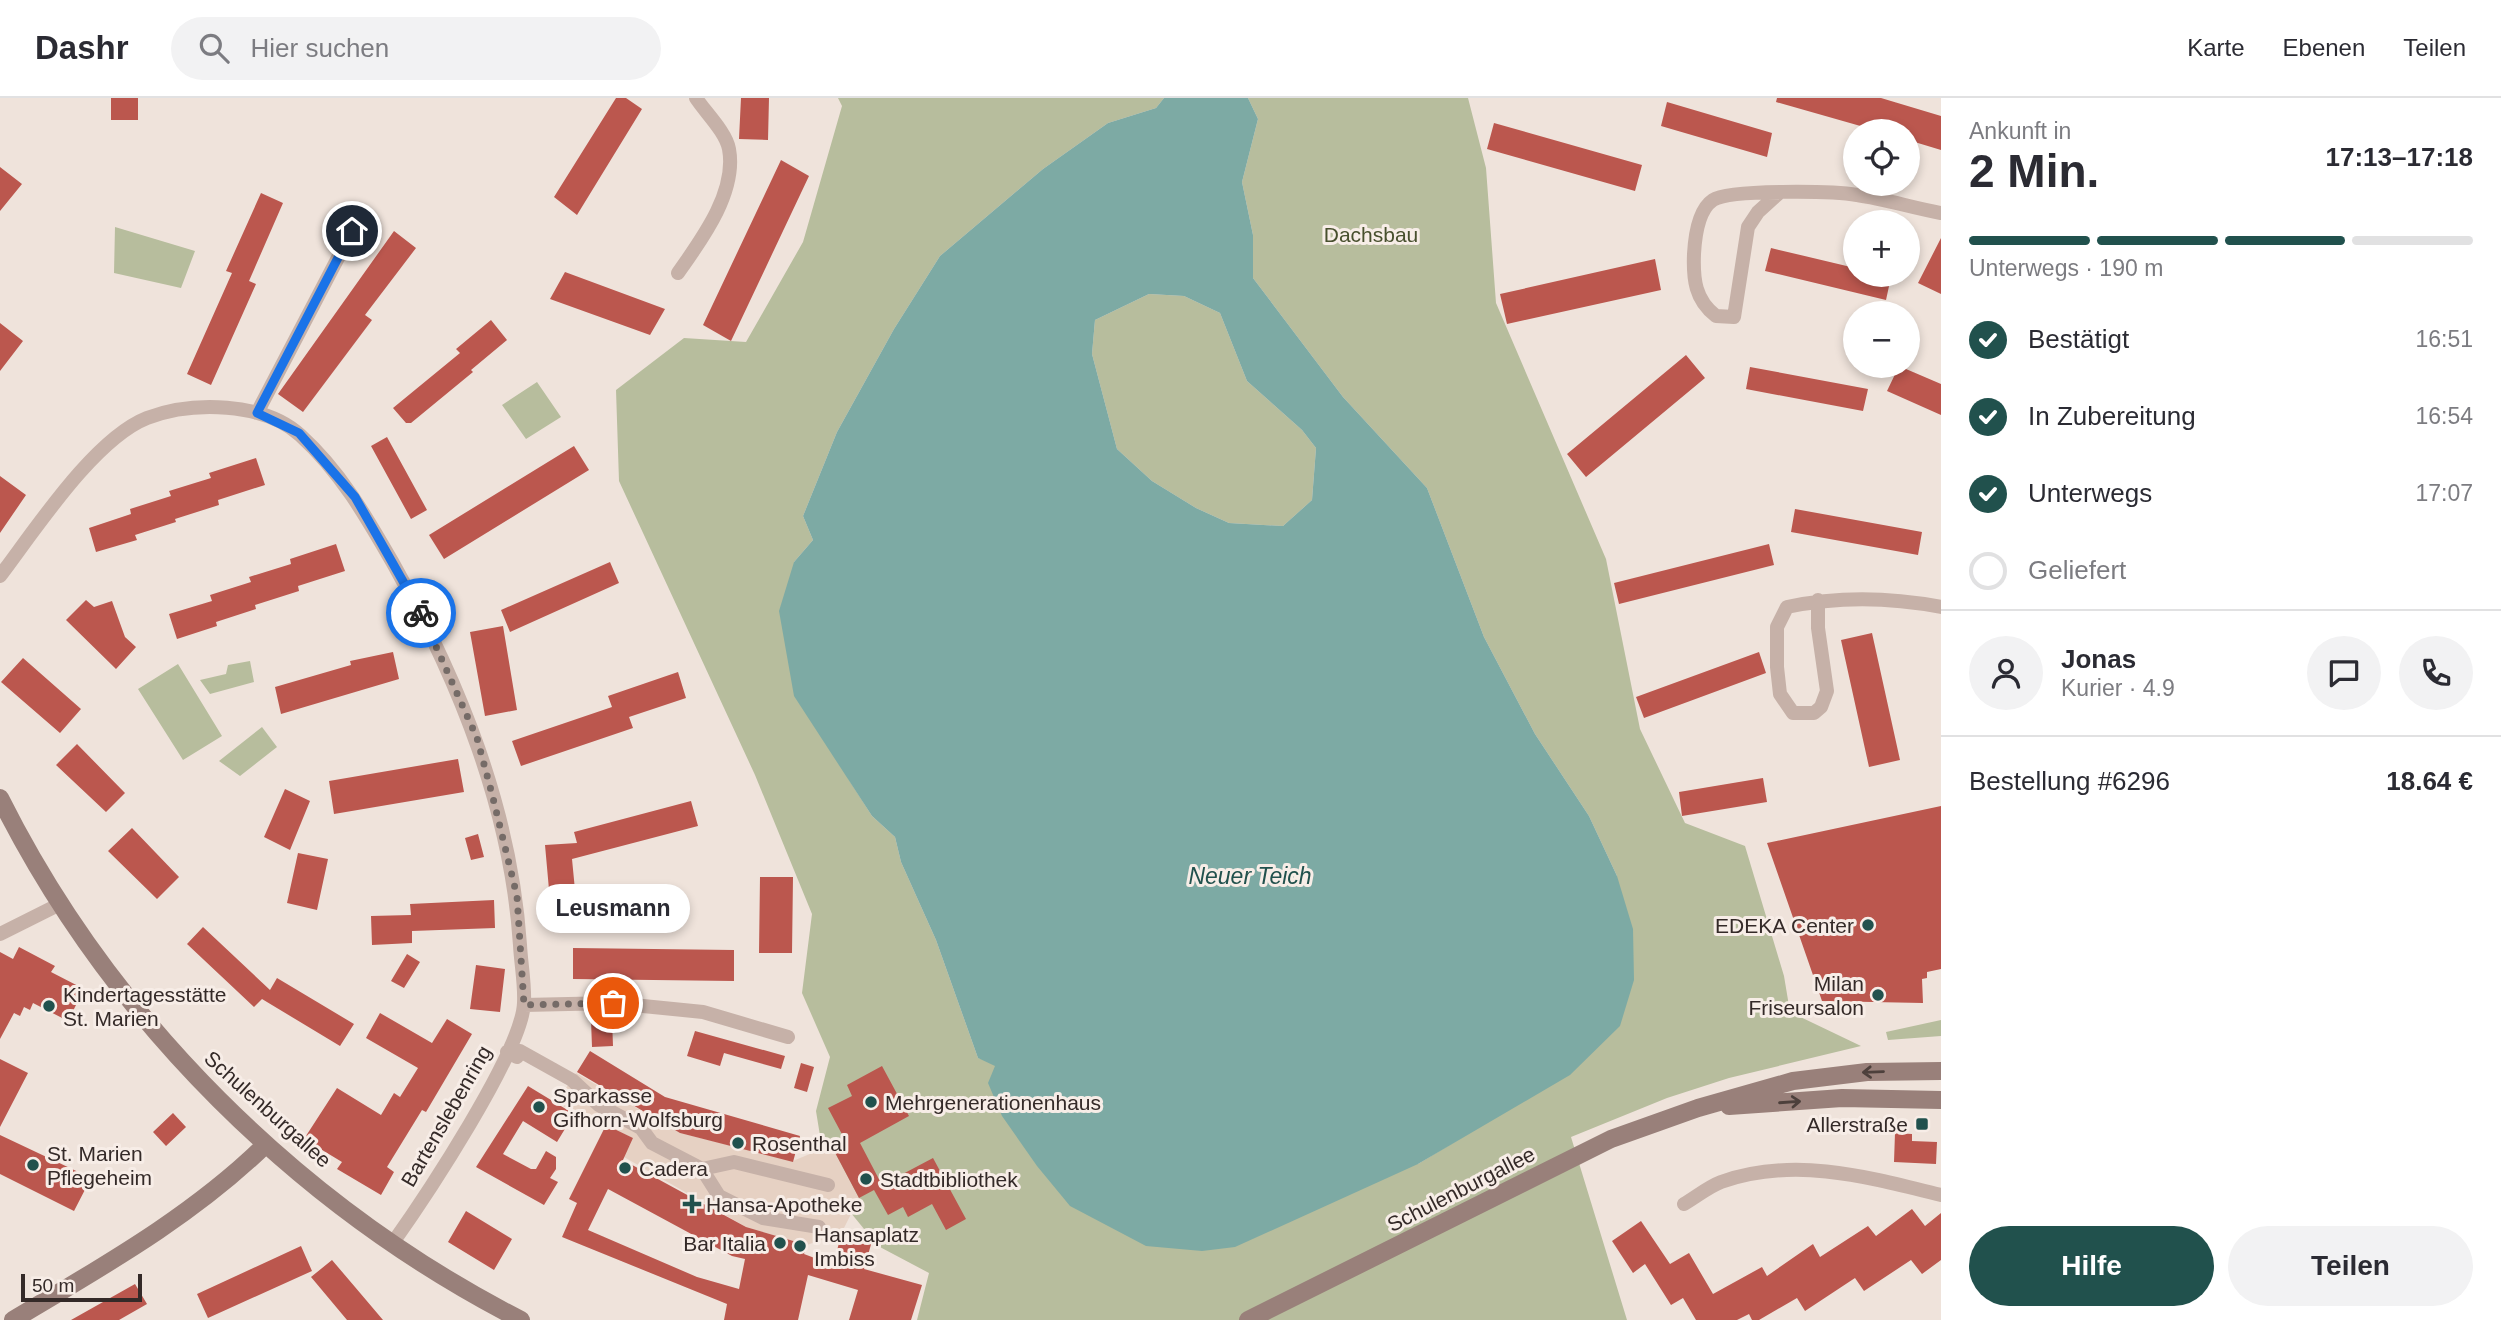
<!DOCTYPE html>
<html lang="de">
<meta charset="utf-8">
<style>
:root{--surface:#fff;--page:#f2f2f3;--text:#2b2b33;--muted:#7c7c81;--line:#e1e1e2;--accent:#21514d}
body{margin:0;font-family:Helvetica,sans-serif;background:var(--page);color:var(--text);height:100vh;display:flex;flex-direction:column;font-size:26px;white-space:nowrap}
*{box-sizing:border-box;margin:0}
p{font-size:23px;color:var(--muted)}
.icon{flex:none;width:38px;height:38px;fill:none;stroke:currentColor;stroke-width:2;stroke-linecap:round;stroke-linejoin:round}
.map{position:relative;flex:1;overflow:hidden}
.sheet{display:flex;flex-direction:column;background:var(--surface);width:560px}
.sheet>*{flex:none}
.tools{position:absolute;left:1843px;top:21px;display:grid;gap:14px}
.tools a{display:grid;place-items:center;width:77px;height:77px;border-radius:50%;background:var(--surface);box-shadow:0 4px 10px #0003;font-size:35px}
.scale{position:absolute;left:21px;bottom:18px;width:121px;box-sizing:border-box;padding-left:7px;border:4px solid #342a28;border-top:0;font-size:19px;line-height:24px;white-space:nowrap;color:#342a28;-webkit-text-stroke:5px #f7ede7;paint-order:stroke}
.pin{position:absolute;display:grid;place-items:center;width:60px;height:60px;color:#fff;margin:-30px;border:4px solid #fff;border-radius:50%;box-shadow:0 2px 7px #0007}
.courier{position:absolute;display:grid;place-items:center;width:70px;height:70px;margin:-35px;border:5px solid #1a73e8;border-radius:50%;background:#fff;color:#222;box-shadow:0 2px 9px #0007}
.bubble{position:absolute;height:49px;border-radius:24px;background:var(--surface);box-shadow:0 4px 10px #0003;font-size:23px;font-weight:800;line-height:49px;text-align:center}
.headline em{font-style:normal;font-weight:800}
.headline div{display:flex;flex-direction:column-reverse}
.headline{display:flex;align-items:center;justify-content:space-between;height:119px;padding:0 28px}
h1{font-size:46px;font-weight:800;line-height:52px}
.bar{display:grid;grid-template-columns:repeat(4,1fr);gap:10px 7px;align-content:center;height:84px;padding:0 28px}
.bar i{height:9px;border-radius:5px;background:var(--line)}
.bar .current{background:var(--accent)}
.bar p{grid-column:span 4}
.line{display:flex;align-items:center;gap:18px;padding:0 28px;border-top:2px solid var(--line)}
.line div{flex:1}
.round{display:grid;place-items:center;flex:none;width:74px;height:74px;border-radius:37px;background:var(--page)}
ol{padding:0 28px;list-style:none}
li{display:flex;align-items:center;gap:21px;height:77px}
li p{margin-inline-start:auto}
li .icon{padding:7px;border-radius:50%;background:var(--accent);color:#fff;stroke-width:4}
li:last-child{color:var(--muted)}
li i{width:38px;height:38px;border:4px solid var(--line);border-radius:50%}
.cta{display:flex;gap:14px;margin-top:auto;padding:14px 28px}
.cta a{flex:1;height:80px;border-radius:42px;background:var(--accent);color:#fff;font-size:28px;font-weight:800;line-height:80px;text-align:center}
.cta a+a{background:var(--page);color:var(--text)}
header{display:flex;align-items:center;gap:42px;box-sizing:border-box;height:98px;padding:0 35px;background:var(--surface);border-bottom:2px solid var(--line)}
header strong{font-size:33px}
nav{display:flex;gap:38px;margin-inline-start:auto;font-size:24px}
.search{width:490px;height:63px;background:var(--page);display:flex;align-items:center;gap:18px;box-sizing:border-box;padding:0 24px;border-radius:38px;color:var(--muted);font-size:26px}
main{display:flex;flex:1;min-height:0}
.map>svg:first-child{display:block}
.green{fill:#b7bd9d}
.plaza{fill:#e6d1c3}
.water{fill:#7daaa4;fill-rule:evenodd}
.building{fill:#bb574e;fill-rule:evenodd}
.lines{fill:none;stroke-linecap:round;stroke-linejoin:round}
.street{stroke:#c6b1a8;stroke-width:14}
.secondary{stroke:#99807a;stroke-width:18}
.oneway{stroke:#4d403c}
.done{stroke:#756b67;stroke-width:7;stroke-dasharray:0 12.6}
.route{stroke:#1a73e8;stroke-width:9}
.poi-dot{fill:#21514d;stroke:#f7ede7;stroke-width:2.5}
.labels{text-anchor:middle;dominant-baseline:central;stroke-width:6;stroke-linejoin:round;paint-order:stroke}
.park-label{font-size:21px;fill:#48502e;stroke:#f7ede7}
.poi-label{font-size:21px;fill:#342a28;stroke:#f7ede7;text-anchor:start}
.street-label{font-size:21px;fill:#342a28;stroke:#f7ede7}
.water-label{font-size:23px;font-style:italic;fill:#21514d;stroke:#f7ede7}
</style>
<header>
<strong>Dashr</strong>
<div class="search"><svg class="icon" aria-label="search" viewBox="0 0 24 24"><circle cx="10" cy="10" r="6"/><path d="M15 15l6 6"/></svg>Hier suchen</div>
<nav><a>Karte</a><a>Ebenen</a><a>Teilen</a></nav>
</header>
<main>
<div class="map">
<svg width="1941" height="1222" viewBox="0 0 1941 1222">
<rect width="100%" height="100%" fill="#efe3db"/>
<path class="green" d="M838 0H1164L1156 10 1108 25 1043 71 940 158 894 231 837 334 803 418 813 442 794 464 849 682 872 718 895 739 901 764 936 842 978 960 1418 1066 1489 1023 1617 778 1589 718 1535 636 1484 539 1427 390 1343 299 1253 180V137L1242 84 1258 21 1248 0H1468L1486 70 1496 205 1606 461 1640 631 1685 725 1745 748 1784 878 1790 914 1861 948 1729 980 1667 1000 1571 1039 1627 1222H917L929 1175 878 1148 828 1087 816 1013 830 959 802 895 812 816 755 677 619 383 616 292 684 240 746 244 803 144 842 8Z
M115 129 195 153 181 190 114 175Z
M1149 196 1184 198 1220 215 1247 283 1302 332 1316 350 1312 402 1283 428 1229 425 1196 410 1152 383 1117 351 1092 256 1095 222Z
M537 284 561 319 526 341 502 307Z
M250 563 254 584 210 596 200 582 226 576 228 567Z
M178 566 222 638 183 662 138 591Z
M262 629 277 649 240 678 219 663Z
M1941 922V938L1888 942 1886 934Z"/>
<path class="plaza" d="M576 975 680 1035 793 1063 831 1047 859 1100 842 1134 807 1147 746 1129 624 1059 633 1040 556 1005Z"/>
<path class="water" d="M1164 0H1248L1258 21 1242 84 1253 137V180L1343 299 1427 390 1484 539 1535 636 1589 718 1617 778 1633 831 1634 882 1620 928 1570 977 1418 1066 1235 1149 1202 1153 1146 1148 1070 1108 1037 1068 1002 1018 988 985 995 968 978 960 936 842 901 764 895 739 872 718 794 598 779 513 794 464 813 442 803 418 837 334 894 231 940 158 1043 71 1108 25 1156 10ZM1149 196 1184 198 1220 215 1247 283 1302 332 1316 350 1312 402 1283 428 1229 425 1196 410 1152 383 1117 351 1092 256 1095 222Z"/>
<path class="building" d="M111 0H138V22H111Z
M616 0H626L642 11 577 117 554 99Z
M741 0H769L768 42 739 41Z
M1777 0H1881L1941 18V52L1908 42V33H1878L1776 4Z
M1667 4 1772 35 1767 59 1661 28Z
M1494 25 1642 67 1635 93 1487 51Z
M781 62 809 78 731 243 703 227Z
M0 69 22 86 0 113Z
M261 95 283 105 249 183 256 186 211 287 187 276 232 175 226 173Z
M394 133 416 150 365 217 372 222 303 314 278 296Z
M1941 140V196L1918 185Z
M1771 150 1855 170V177L1891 179 1886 202 1765 173Z
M1655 161 1661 192 1507 226 1500 196Z
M565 174 665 211 650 237 550 201Z
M491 222 507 242 471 272 473 274 411 325H406L393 310 460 255 456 251Z
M0 225 23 243 0 273Z
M1686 257 1705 280 1586 379 1567 356Z
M1899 268 1941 286V317L1887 293Z
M1750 269 1868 291 1863 313 1746 291Z
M387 339 427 412 411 421 371 348Z
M574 348 589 372 444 461 429 437Z
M256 360 265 387 218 402 219 407 175 421 176 424 135 437 137 442 96 454 89 430 131 416 130 411 171 398 169 393 211 380 209 375Z
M0 378 26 397 0 435Z
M1795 411 1922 434 1918 457 1791 434Z
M336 446 345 473 298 488 299 493 255 507 256 511 216 524 217 528 177 541 169 516 212 503 210 497 251 484 249 479 291 466 290 461Z
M1769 446 1774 467 1619 506 1614 485Z
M610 464 619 485 510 534 501 512Z
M86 502 94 509 112 503 125 539 136 549 116 571 66 522Z
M503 528 517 612 485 618 470 534Z
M1872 535 1900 662 1869 669 1841 542Z
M393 554 399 581 281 616 275 589 351 567 350 563Z
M1759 554 1766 575 1644 620 1636 599Z
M23 560 81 611 60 635 1 584Z
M678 574 686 600 629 619 633 630 521 668 512 643 612 609 608 598Z
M77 646 125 695 106 714 56 667Z
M458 661 464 694 334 716 329 683Z
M1763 680 1767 704 1682 718 1679 694Z
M285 691 310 703 290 752 264 739Z
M691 703 698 728 572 761 578 823 552 825 545 747 577 745 574 734Z
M1941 708V871L1927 874V880L1922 881 1923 905 1822 903 1767 745Z
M132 730 179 779 157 801 108 753Z
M478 736 484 759 471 762 465 740Z
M298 755 328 761 317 812 287 805Z
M760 779H793L792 855H759Z
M494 802 495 830 412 833V845L372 847 371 818 411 817 410 806Z
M203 829 270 892 277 880 354 926 340 948 262 901 254 909 187 846Z
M19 849 55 868 51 874 84 891 68 923 33 905 30 912 24 909 20 918 14 915 0 941V854L13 861Z
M573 850 734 852V883L573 881Z
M407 856 420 864 404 890 391 883Z
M476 867 505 871 500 914 470 911Z
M380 915 432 945 447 921 472 936 426 1014 422 1012 387 1069 394 1074 381 1097 337 1071 342 1064 304 1041 337 990 381 1017 394 995 400 999 418 970 366 940Z
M612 921 613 948 592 949 591 922Z
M695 933 785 958 781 971 724 955 720 968 687 958Z
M590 953 665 999 800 1038 793 1064 680 1035 577 974Z
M0 961 28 975 0 1029Z
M801 965 814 969 807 994 794 990Z
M882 968 909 1018 860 1045 882 1087 933 1060 966 1121 946 1132 932 1106 908 1119 903 1109 888 1117 874 1092 859 1100 831 1047 844 1040 828 1010 852 998 847 987Z
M528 988 574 1016 557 1044 523 1023 503 1056 531 1071H536L546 1053 556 1059V1071L550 1080 558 1084 544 1107 476 1069Z
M173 1015 186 1029 166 1048 153 1034Z
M606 1027 633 1040 623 1062 746 1129 807 1147 804 1156 833 1167 842 1134 872 1143 864 1171 922 1187 911 1222H849L858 1192 808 1177 798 1222H724L727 1206 562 1139 577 1105 569 1101ZM608 1091 732 1158 745 1161 739 1191 697 1179 588 1132Z
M1895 1035 1912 1036V1043L1937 1044 1936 1066 1894 1064Z
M0 1037 91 1080 74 1113 0 1076Z
M1912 1111 1925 1128 1941 1115V1162L1922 1176 1911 1162 1864 1193 1855 1180 1805 1213 1797 1200 1759 1222H1752L1749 1216 1737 1222H1696L1683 1200 1671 1207 1645 1166 1633 1175 1612 1143 1641 1123 1670 1166 1689 1155 1713 1196 1762 1169 1767 1178 1813 1146 1820 1159 1868 1128 1876 1138Z
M466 1113 512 1141 494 1172 448 1144Z
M301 1148 312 1173 208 1220 197 1196Z
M332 1162 355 1189 383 1222H347L311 1179Z
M135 1186 147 1206 119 1222H71Z"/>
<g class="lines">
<path class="street" d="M1779 95 1758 114 1748 129 1734 219 1716 218C1695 202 1693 181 1694 156 1695 138 1698 112 1713 102 1729 91 1834 93 1857 97 1885 101 1913 110 1941 115
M678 175C702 141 737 94 729 51 726 34 705 14 696 0
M257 315 352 133
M0 478C35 432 94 341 147 320 192 303 264 304 300 337 341 374 367 420 394 467 460 585 511 712 520 847 521 866 525 886 524 905 522 954 424 1101 392 1146
M1818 502V530L1827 593 1821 609 1814 615H1793L1780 596 1777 569V529L1787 509C1839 498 1889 499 1941 509
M0 836 60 806
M524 907 613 905 703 914 788 939
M507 954 517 959 520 953 572 982 599 1007 641 1030 652 1045 702 1071 734 1064 828 1087
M702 1071 719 1098 763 1120 819 1129
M1684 1106C1696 1099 1708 1089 1721 1084 1794 1058 1869 1079 1941 1097"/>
<path class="secondary" d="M0 700C111 922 300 1109 521 1222
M1729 1008 1842 1000 1941 1002
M13 1222C100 1170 193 1118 266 1046
M1248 1222 1611 1041 1698 1010 1793 983 1867 974 1941 973"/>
</g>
<defs><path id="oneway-shaft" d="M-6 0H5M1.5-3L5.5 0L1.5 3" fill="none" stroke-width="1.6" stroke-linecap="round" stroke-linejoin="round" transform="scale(1.75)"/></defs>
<g class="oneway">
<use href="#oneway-shaft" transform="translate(1873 974) rotate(178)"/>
<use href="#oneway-shaft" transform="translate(1790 1004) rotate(-4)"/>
</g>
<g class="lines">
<path class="done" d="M421 515 477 640 492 696 517 798 524 907 613 905"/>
<path class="route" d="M352 133 257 315 299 335 355 399 421 515"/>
</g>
<g class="poi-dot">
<circle cx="1868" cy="827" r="7"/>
<circle cx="1878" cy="897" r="7"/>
<circle cx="49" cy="908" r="7"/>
<circle cx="871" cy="1004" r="7"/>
<circle cx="539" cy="1009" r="7"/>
<rect x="1915" y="1019" width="14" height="14" rx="3.5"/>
<circle cx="738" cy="1045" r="7"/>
<circle cx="33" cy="1067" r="7"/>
<circle cx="625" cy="1070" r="7"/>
<circle cx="866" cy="1081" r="7"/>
<path d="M688.5 1095.5h7v7h7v7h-7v7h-7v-7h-7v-7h7z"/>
<circle cx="780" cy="1145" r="7"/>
<circle cx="800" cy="1148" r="7"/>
</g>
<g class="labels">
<g class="park-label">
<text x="1371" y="136">Dachsbau</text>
</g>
<g class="poi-label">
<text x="1854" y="827" text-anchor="end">EDEKA Center</text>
<text x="1864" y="885" text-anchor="end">Milan<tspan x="1864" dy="24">Friseursalon</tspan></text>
<text x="63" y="896">Kindertagesstätte<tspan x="63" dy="24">St. Marien</tspan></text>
<text x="553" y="997">Sparkasse<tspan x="553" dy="24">Gifhorn-Wolfsburg</tspan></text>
<text x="885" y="1004">Mehrgenerationenhaus</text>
<text x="1908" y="1026" text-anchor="end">Allerstraße</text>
<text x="752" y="1045">Rosenthal</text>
<text x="47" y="1055">St. Marien<tspan x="47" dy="24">Pflegeheim</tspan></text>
<text x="639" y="1070">Cadera</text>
<text x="880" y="1081">Stadtbibliothek</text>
<text x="706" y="1106">Hansa-Apotheke</text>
<text x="814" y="1136">Hansaplatz<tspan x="814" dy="24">Imbiss</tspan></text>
<text x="766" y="1145" text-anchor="end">Bar Italia</text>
</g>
<g class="street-label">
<text transform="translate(268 1011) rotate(42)">Schulenburgallee</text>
<text transform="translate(446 1018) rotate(-60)">Bartenslebenring</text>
<text transform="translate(1461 1091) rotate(-27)">Schulenburgallee</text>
</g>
<g class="water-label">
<text x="1250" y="778">Neuer Teich</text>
</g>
</g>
</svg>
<div class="tools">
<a><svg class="icon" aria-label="locate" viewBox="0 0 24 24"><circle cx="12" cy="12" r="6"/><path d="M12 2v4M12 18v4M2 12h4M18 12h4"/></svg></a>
<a>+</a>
<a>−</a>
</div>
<div class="scale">50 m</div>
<div class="pin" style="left:613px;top:905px;background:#ea580c"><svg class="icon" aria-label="bag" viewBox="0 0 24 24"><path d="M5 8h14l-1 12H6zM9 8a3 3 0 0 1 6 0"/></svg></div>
<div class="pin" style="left:352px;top:133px;background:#1f2937"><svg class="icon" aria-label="home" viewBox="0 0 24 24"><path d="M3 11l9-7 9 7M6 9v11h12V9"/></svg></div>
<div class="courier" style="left:421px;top:515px"><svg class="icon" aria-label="bike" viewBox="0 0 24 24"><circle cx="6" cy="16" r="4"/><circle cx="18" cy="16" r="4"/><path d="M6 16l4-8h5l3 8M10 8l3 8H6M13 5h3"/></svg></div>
<div class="bubble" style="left:536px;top:786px;width:154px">Leusmann</div>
</div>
<section class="sheet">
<div class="headline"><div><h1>2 Min.</h1><p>Ankunft in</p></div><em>17:13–17:18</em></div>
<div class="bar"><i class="current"></i><i class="current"></i><i class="current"></i><i></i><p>Unterwegs · 190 m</p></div>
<ol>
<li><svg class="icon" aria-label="check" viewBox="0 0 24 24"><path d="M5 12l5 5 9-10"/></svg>Bestätigt<p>16:51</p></li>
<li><svg class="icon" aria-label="check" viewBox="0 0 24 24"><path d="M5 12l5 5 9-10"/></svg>In Zubereitung<p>16:54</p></li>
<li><svg class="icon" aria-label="check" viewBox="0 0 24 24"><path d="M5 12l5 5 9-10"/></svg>Unterwegs<p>17:07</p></li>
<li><i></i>Geliefert</li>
</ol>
<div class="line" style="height:126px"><a class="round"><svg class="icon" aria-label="person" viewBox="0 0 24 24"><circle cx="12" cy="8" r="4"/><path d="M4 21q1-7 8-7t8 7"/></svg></a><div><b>Jonas</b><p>Kurier · 4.9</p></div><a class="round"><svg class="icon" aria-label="chat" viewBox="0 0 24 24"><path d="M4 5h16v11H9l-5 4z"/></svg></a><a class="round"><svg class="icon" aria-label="phone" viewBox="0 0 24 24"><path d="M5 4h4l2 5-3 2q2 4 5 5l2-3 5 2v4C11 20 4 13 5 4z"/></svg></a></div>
<div class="line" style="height:91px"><div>Bestellung #6296</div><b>18.64 €</b></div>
<div class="cta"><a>Hilfe</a><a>Teilen</a></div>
</section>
</main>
